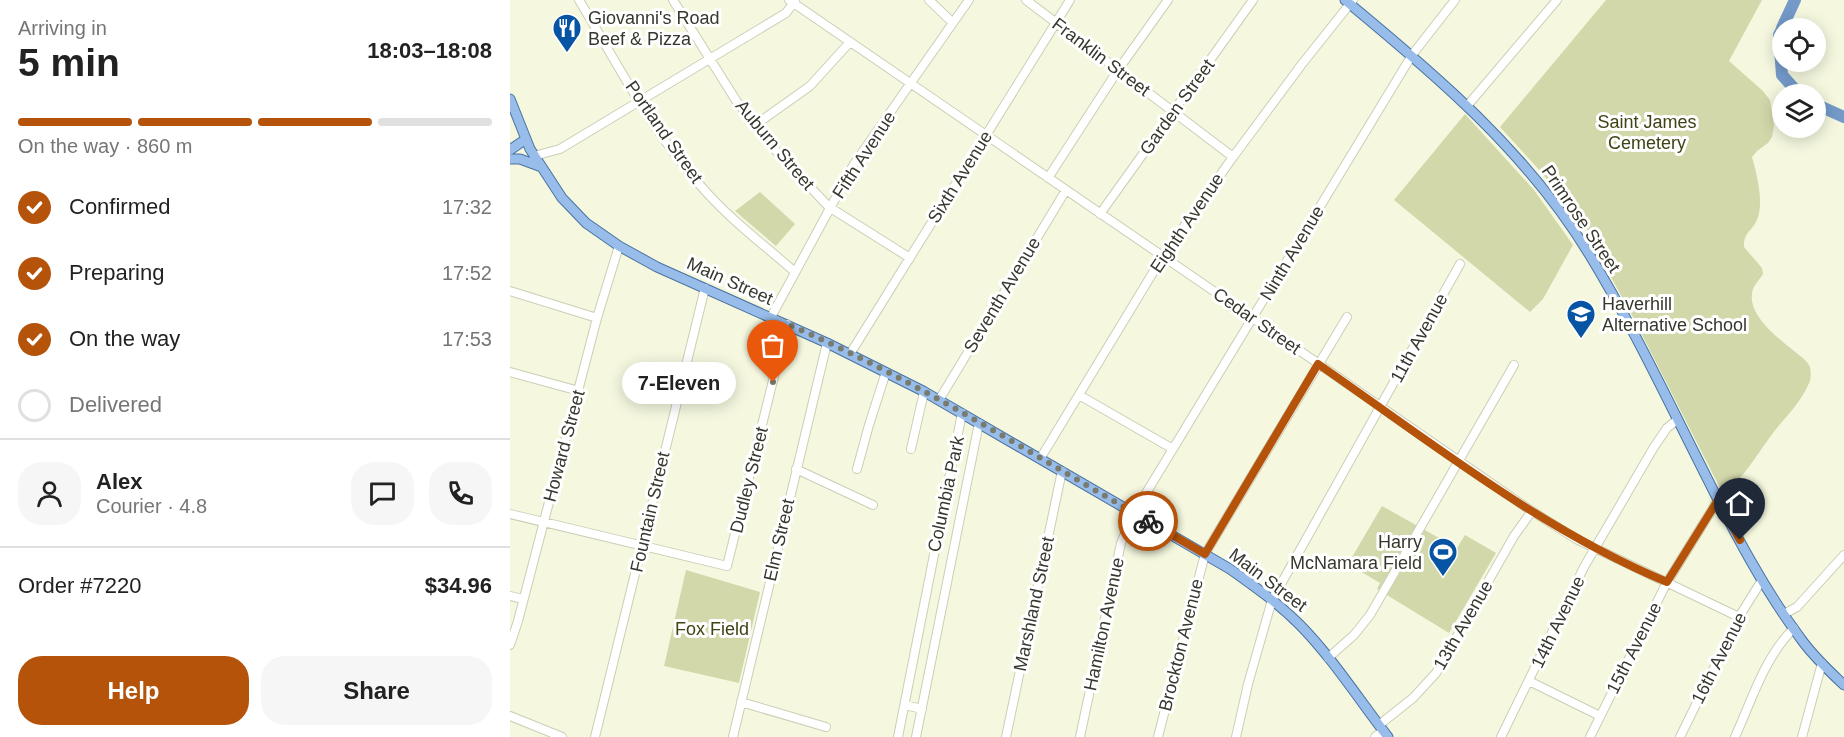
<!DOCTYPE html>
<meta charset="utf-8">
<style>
:root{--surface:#fff;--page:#f6f6f6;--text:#222;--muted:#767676;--line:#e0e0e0;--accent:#b45309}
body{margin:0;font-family:Arial,sans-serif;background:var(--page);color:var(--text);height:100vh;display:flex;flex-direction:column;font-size:22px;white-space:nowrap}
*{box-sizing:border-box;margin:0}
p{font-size:20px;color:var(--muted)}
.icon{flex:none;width:33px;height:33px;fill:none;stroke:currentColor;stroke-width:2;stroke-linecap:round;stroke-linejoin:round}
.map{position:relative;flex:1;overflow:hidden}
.side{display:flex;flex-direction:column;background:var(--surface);width:510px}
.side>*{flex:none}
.buttons{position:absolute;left:1262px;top:18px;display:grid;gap:12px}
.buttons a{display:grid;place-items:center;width:54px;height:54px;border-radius:50%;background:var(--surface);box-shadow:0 3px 15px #0003;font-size:30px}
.pin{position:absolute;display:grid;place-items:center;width:51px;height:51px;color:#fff;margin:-62px -26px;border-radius:50% 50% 50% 0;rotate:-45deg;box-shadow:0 0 6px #0007}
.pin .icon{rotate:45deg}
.courier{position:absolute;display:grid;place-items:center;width:60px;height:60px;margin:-30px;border:4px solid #b45309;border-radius:50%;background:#fff;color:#222;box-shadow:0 2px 8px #0007}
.bubble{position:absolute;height:42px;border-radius:21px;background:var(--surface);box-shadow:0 3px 15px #0003;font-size:20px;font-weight:700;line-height:42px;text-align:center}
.summary em{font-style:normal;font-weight:700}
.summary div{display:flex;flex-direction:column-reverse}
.summary{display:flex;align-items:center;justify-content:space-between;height:102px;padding:0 18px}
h1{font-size:39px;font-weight:700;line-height:45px}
.bar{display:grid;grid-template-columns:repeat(4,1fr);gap:9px 6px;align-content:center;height:72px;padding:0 18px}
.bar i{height:8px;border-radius:4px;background:var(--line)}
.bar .active{background:var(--accent)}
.bar p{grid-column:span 4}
.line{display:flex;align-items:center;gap:15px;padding:0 18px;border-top:2px solid var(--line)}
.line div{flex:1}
.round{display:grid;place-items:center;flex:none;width:63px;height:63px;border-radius:24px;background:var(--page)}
ol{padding:0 18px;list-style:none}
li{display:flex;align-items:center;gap:18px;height:66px}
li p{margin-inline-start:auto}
li .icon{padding:6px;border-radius:50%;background:var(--accent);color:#fff;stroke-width:4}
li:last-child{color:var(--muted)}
li i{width:33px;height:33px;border:3px solid var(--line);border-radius:50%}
.primary-button{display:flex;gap:12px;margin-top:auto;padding:12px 18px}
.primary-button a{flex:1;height:69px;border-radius:24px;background:var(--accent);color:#fff;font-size:24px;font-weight:700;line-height:69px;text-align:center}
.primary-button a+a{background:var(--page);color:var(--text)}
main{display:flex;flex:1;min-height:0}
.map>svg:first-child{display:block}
.green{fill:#d3d8ab}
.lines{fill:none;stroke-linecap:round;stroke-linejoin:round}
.river{stroke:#749aca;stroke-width:12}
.minor-casing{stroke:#cbceb6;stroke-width:10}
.major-casing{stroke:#4972a0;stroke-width:11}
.minor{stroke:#fff;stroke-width:8}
.major{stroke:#98bdeb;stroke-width:9}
.done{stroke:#797b6c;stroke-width:6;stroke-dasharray:0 10.8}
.route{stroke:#b45309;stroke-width:8}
.labels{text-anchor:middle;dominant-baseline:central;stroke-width:6;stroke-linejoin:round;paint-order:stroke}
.poi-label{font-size:18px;fill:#36382e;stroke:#fff;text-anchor:start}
.street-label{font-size:18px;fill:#36382e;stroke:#fff}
.park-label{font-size:18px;fill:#404314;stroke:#fff}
</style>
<main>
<section class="side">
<div class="summary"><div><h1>5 min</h1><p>Arriving in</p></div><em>18:03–18:08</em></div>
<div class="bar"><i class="active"></i><i class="active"></i><i class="active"></i><i></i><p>On the way · 860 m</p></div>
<ol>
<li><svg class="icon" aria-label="check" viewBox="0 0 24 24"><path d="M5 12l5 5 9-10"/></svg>Confirmed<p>17:32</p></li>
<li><svg class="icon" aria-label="check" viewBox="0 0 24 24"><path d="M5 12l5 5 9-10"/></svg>Preparing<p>17:52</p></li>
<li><svg class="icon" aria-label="check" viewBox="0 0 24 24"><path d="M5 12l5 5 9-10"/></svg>On the way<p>17:53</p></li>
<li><i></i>Delivered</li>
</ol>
<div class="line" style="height:108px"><a class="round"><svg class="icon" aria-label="person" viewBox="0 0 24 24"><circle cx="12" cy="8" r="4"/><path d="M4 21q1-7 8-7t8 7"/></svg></a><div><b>Alex</b><p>Courier · 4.8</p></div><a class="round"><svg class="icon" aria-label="chat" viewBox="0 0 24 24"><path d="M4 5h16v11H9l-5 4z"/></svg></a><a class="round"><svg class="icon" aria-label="phone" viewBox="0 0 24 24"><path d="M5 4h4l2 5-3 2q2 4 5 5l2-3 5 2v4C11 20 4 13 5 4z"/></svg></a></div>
<div class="line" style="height:78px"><div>Order #7220</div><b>$34.96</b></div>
<div class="primary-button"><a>Help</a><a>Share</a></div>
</section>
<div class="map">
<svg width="1334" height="737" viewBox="0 0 1334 737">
<rect width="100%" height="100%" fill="#f5f8df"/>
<path class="green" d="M1096 0H1252L1219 61 1253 91 1260 100 1264 126 1262 137 1258 143 1247 151 1242 157C1247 175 1255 205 1246 222 1240 233 1234 232 1234 247L1252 268 1253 274C1250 279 1245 284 1243 289 1235 314 1268 338 1284 351 1290 356 1297 360 1300 367 1301 372 1301 377 1300 381 1294 396 1282 411 1271 423 1251 446 1238 475 1213 494L1123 317 1077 234 1032 173 990 127Z
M955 114 1024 190 1063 245 1033 299 1020 312 884 200Z
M250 192 285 224 266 246 225 211Z
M872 506 947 548 955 535 986 553 939 633 867 589 870 583 838 564Z
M176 570 250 592 229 683 154 666Z"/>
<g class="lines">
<path class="river" d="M1272 28 1285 0
M1272 29 1269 35 1272 75 1289 94
M1305 104 1334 117"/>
<g class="minor-casing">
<path id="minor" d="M69 0C107 63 141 130 190 185 218 218 253 244 285 272
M163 0 227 102 268 153 319 207 400 258
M279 0 705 292 1017 508 1068 540 1229 617
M419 0 443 23
M516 0 723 157
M957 106 1047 0
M245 125 300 86 340 42
M24 156 50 149 276 13 285 1
M538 178 608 70 658 0
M590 214 743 0
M0 291 87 318
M261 317 344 164 459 0
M340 354 560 0
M0 372 69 391
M569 395 663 449
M429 400 556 190
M401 449 414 392
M530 459 653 256 723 157 792 64 843 0
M286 469 363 505
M347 469 359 425 376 372
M0 514 217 566 277 324
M0 596 13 599
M1274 614 1287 607 1334 555
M0 645 8 621 87 318 109 246
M818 658 844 635 860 615 1004 365
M1019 681 1090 716
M231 702 316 727
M395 705 412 709
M0 716 52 737
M869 725 903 698 926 673 1004 536 1022 511
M85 737 195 288
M223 737 317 343
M388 737 452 413
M406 737 469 423
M496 737 552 471
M570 737 611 543 624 513 902 55 945 0
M648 737 695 554 837 317
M726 737 738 684 762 600 950 264
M865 737 873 731
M991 737 1074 567 1144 447 1157 428 1167 420
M1080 737 1156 584 1208 500
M1170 737 1229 617 1252 580
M1225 737C1242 700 1254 658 1284 628
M1292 737 1312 663"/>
</g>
<g class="major-casing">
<path id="major" d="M835 0C926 75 1017 152 1079 254 1123 326 1159 403 1197 478 1225 534 1254 589 1291 639 1303 656 1319 671 1334 685
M0 99 20 149 52 198 76 223 109 246 147 267 317 343 413 391 720 569C744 586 768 603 789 624 821 656 850 701 878 737
M0 150 16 139
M0 159H10L29 166"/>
</g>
<use href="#minor" class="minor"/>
<use href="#major" class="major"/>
</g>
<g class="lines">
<path class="done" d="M263 382 277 324C403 378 520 453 638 521"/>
<path class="route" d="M638 521 695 554 808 364C921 442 1030 529 1157 582L1208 500 1230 540"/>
</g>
<defs>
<g id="restaurant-pin" transform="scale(1.5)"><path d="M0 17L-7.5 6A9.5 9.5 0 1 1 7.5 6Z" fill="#0654a3" stroke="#fff"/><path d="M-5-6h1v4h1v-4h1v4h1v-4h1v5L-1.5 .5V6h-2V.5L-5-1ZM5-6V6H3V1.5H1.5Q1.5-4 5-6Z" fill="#fff"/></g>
<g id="school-pin" transform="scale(1.5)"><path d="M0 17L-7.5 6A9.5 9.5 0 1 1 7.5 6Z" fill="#0654a3" stroke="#fff"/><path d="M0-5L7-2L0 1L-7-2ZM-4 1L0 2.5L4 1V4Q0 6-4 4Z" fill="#fff"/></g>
<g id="stadium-pin" transform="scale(1.5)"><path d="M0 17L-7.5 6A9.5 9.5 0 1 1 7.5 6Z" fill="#0654a3" stroke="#fff"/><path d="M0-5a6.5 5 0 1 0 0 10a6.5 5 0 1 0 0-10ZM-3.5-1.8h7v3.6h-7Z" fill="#fff"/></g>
</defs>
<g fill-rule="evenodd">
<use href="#restaurant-pin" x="57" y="28"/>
<use href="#school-pin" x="1071" y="314"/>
<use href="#stadium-pin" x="933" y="552"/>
</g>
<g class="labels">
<g class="poi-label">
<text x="78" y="18">Giovanni's Road<tspan x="78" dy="21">Beef &amp; Pizza</tspan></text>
<text x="1092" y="304">Haverhill<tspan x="1092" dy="21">Alternative School</tspan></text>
<text x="912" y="542" text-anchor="end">Harry<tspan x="912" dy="21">McNamara Field</tspan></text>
</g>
<g class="street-label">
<text transform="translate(591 57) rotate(37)">Franklin Street</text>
<text transform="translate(667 107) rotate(-54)">Garden Street</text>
<text transform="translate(154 132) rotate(55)">Portland Street</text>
<text transform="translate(265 145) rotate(50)">Auburn Street</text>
<text transform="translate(354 155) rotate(-57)">Fifth Avenue</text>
<text transform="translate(450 177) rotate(-58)">Sixth Avenue</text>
<text transform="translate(1071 219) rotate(56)">Primrose Street</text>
<text transform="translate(677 223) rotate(-56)">Eighth Avenue</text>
<text transform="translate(782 253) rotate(-59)">Ninth Avenue</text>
<text transform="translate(220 281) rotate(24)">Main Street</text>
<text transform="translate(492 295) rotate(-59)">Seventh Avenue</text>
<text transform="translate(747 321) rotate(35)">Cedar Street</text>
<text transform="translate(909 338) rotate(-61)">11th Avenue</text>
<text transform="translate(54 446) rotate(-75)">Howard Street</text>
<text transform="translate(239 480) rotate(-76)">Dudley Street</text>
<text transform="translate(436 494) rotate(-78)">Columbia Park</text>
<text transform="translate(140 512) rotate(-77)">Fountain Street</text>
<text transform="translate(269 540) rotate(-77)">Elm Street</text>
<text transform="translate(758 580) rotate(37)">Main Street</text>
<text transform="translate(524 604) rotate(-78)">Marshland Street</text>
<text transform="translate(1048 622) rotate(-64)">14th Avenue</text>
<text transform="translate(594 624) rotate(-78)">Hamilton Avenue</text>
<text transform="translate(953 625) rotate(-60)">13th Avenue</text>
<text transform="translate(671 645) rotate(-76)">Brockton Avenue</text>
<text transform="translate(1124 648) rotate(-63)">15th Avenue</text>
<text transform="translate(1209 658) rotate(-63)">16th Avenue</text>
</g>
<g class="park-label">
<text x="1137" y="122">Saint James<tspan x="1137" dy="21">Cemetery</tspan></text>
<text x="202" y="629">Fox Field</text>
</g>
</g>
</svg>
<div class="buttons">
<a><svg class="icon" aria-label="locate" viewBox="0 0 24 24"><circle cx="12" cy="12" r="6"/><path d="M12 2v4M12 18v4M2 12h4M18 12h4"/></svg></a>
<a><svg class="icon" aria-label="layers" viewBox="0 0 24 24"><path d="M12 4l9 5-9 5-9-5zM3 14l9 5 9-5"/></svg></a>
</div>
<div class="pin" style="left:263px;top:382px;background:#ea580c"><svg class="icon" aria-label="bag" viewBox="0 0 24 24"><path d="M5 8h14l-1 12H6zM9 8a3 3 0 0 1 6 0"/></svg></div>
<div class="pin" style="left:1230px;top:540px;background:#1f2937"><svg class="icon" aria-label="home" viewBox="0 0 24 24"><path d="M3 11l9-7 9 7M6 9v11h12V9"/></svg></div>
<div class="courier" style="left:638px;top:521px"><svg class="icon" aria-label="bike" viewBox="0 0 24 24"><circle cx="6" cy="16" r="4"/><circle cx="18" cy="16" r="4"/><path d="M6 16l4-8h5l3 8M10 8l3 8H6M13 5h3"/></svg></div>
<div class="bubble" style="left:112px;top:362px;width:114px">7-Eleven</div>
</div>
</main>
